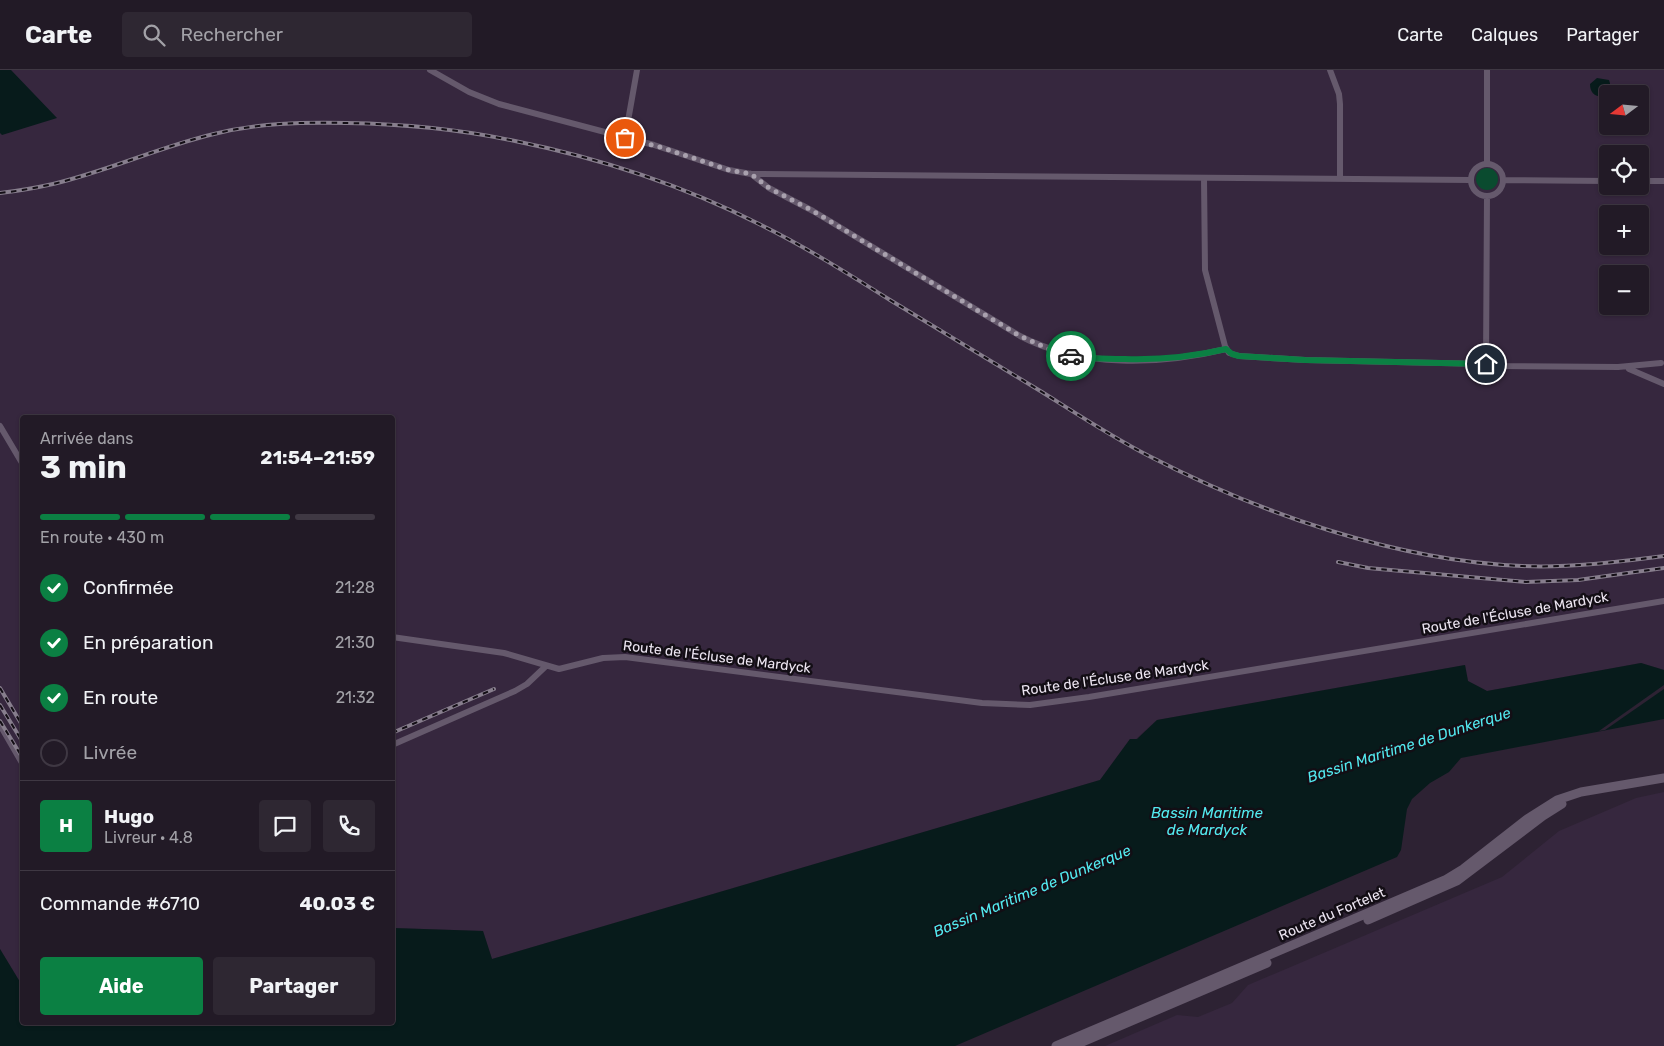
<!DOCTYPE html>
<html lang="fr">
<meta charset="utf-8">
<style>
:root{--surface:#221a26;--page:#2e2732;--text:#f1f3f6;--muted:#a2a1a7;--line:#3f3843;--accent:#0b8043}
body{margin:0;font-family:Rubik,sans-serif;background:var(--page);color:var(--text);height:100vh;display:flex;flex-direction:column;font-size:19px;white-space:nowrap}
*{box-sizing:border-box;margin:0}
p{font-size:16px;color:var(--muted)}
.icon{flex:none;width:28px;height:28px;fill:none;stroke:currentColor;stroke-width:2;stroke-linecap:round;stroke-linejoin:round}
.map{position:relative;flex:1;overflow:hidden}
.sheet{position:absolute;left:20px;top:345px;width:375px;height:610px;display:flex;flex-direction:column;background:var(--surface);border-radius:5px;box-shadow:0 1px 4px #0004,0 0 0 1px var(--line)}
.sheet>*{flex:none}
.needle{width:32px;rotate:254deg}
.buttons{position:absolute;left:1599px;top:15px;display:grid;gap:10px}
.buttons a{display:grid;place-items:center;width:50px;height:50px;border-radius:5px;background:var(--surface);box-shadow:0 1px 4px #0004,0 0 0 1px var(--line);font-size:25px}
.pin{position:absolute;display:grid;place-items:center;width:42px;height:42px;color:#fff;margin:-21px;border:2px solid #fff;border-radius:50%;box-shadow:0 1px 5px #0007}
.courier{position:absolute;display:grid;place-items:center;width:50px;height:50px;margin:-25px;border:4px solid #0b8043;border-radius:50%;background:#fff;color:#222;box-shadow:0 1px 6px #0007}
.overview em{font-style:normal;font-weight:700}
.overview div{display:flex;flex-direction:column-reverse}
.overview{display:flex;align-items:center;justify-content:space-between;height:85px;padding:0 20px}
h1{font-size:32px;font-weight:700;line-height:38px}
.bar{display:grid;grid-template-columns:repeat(4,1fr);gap:8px 5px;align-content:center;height:60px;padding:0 20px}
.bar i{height:6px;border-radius:4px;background:var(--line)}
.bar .current{background:var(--accent)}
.bar p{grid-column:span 4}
.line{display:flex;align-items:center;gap:12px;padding:0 20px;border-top:1px solid var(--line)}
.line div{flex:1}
.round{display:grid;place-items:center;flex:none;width:52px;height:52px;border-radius:5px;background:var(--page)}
ol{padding:0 20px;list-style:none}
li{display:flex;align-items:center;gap:15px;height:55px}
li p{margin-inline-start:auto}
li .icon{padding:5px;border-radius:50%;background:var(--accent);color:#fff;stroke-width:4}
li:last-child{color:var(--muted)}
li i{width:28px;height:28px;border:2px solid var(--line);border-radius:50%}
.action{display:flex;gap:10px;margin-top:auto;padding:10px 20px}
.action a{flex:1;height:58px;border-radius:5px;background:var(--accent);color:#fff;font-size:20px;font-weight:700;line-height:58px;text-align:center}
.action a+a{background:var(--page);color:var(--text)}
header{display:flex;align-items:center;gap:30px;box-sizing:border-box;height:70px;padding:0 25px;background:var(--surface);border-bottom:1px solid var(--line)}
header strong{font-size:24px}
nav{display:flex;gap:28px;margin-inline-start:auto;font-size:18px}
.search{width:350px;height:45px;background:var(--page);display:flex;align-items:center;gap:12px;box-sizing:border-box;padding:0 18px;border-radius:5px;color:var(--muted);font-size:19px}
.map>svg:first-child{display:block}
.built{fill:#36273e;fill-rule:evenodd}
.green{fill:#0a4b2f}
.water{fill:#071b1b}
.pier{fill:#2d2233}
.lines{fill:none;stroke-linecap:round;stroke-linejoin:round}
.street{stroke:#65596c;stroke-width:6}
.secondary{stroke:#65596c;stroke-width:9}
.rail-casing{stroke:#877e8d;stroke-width:4}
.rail{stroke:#130e15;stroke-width:2;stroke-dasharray:5.5;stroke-linecap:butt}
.done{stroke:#a9a1ae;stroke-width:5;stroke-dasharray:0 9}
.route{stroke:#0b8043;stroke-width:6}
.labels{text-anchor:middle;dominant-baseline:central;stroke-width:5;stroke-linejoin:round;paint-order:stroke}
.street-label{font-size:14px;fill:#ece5f1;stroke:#130e15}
.water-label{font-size:15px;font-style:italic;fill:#53eaf0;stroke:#130e15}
</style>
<header>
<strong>Carte</strong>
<div class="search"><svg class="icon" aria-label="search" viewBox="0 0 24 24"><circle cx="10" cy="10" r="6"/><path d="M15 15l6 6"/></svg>Rechercher</div>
<nav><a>Carte</a><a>Calques</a><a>Partager</a></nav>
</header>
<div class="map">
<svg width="1664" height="976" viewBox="0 0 1664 976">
<rect width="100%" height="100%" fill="#2d2233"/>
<path class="built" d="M0 0H1664V600L1641 593 1487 621 1468 611 1465 595 1157 650 1136 669H1130L1100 710 492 889 483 861 393 858 392 348H22V911L20 912 0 879ZM1608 24H1640V56H1608ZM1608 84H1640V116H1608ZM1608 144H1640V176H1608ZM1608 204H1640V236H1608Z
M1664 722V976H1105L1177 945 1198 947 1232 933 1248 915 1502 807 1559 761 1636 728Z"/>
<path class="green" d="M1476 109a11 11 0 1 1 22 0a11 11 0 1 1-22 0Z"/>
<path class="water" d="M0 0H11L57 48 2 65 0 63Z
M1597 8 1609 10C1616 27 1590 34 1590 14Z
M1641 593 1664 600V649L1461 688 1449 702 1430 713 1412 729 1407 739 1401 780 1397 787 955 976H0V879L20 912 22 911V952H392L393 858 483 861 492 889 1100 710 1130 669H1137L1157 650 1465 595 1468 611 1487 621Z"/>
<path class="pier" d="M1664 615V619L1605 660 1599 661Z"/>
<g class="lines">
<path class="street" d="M430 0 469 22 499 34 654 75 729 100 751 104 1470 110
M1330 0 1339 24 1340 34V109
M625 68 637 0
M1487 93V0
M1471 110a16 16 0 1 1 32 0a16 16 0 1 1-32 0Z
M751 104 769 118 813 141 1020 266C1081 298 1160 295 1226 279
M1204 108 1205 200 1225 276 1229 283 1239 286 1305 290 1486 294 1487 126
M1503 110 1608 111
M1640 111H1664
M1486 294 1502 296 1618 297 1661 293
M1629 299 1664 314
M0 356 22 393
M392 567 504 583 559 599 603 588 625 587 982 633 1030 635 1089 627 1664 531
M0 655 22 693
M392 675 515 621 527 614 546 596"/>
<path class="secondary" d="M1368 850 1457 811 1543 746 1562 734
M1056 976 1445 810 1463 799 1527 749 1557 730 1581 722 1664 708
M1073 976 1267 893"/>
<g class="rail-casing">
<path id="rail" d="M0 123C18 121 35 118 53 114 108 101 159 77 214 64 258 53 302 52 347 53 403 54 459 59 515 71 599 88 682 115 759 154 804 176 847 203 890 230 940 260 991 291 1042 322 1077 344 1112 367 1149 386 1259 443 1397 491 1522 496 1570 498 1617 492 1664 486
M1338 492 1368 498 1526 512 1578 510 1664 498
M0 618 22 655
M0 635 22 671
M0 651 22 687
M392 663 494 619"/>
</g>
<use href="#rail" class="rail"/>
</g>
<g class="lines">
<path class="done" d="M625 68 660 77 729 100 751 104 769 118 813 141 1020 266 1051 280 1071 286"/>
<path class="route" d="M1071 286C1089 289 1107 289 1125 289 1160 290 1192 287 1226 279L1232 284 1239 286 1305 290 1486 294"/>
</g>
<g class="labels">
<g class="street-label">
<text transform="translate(1515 543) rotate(-10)">Route de l'Écluse de Mardyck</text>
<text transform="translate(717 587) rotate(7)">Route de l'Écluse de Mardyck</text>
<text transform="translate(1115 608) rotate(-8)">Route de l'Écluse de Mardyck</text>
<text transform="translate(1332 844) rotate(-23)">Route du Fortelet</text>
</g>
<g class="water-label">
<text transform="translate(1409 675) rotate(-18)">Bassin Maritime de Dunkerque</text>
<text x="1207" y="743">Bassin Maritime<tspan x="1207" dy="17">de Mardyck</tspan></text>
<text transform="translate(1032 821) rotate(-23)">Bassin Maritime de Dunkerque</text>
</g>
</g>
</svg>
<div class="buttons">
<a><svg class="needle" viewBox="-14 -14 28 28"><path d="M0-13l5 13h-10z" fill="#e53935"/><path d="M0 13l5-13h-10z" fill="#a2a1a7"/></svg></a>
<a><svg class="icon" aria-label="locate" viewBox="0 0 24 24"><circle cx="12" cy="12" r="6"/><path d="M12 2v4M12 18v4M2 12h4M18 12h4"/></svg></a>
<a>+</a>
<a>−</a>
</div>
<div class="pin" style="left:625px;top:68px;background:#ea580c"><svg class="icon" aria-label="bag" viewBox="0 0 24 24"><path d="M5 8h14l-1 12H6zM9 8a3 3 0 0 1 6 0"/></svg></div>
<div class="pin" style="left:1486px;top:294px;background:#1f2937"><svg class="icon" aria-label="home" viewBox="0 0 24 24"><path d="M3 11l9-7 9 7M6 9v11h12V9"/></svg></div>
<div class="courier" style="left:1071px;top:286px"><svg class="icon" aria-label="car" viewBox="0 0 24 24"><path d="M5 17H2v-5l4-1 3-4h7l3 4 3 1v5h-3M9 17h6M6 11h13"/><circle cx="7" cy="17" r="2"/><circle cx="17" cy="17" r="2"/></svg></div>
<section class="sheet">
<div class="overview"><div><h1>3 min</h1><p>Arrivée dans</p></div><em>21:54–21:59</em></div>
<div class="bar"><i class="current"></i><i class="current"></i><i class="current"></i><i></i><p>En route · 430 m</p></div>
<ol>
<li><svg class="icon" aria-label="check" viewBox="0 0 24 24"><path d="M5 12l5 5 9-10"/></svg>Confirmée<p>21:28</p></li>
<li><svg class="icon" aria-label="check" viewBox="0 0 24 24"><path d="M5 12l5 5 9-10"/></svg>En préparation<p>21:30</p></li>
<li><svg class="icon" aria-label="check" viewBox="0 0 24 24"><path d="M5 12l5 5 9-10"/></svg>En route<p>21:32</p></li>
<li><i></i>Livrée</li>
</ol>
<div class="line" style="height:90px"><b class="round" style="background:var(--accent);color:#fff">H</b><div><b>Hugo</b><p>Livreur · 4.8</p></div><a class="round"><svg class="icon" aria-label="chat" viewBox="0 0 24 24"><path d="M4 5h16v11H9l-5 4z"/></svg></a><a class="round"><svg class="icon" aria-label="phone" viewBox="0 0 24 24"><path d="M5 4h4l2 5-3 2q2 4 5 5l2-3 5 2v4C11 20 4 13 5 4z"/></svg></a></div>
<div class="line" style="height:65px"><div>Commande #6710</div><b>40.03 €</b></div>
<div class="action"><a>Aide</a><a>Partager</a></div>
</section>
</div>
